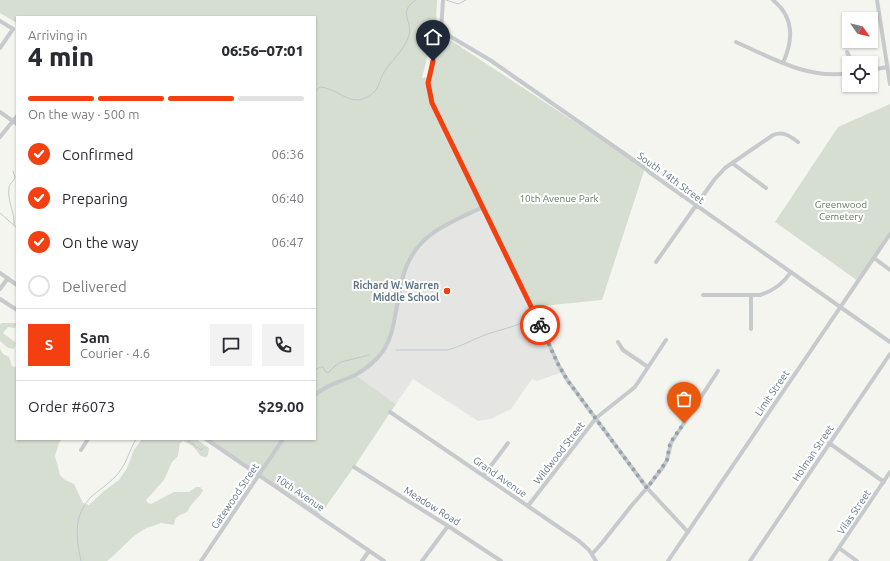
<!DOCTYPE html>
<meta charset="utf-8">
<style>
:root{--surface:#fff;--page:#f2f2f3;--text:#2b2b33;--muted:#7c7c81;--line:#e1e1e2;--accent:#f43f11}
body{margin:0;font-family:Ubuntu,sans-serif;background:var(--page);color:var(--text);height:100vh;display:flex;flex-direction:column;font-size:15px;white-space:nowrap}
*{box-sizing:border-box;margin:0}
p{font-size:13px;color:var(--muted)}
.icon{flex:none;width:22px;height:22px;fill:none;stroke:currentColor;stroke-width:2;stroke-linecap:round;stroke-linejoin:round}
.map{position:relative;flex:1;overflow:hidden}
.side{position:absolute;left:16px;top:16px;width:300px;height:424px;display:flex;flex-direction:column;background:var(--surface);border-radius:0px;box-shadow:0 1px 3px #0004}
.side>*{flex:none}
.needle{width:26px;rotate:124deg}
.fabs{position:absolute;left:842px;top:12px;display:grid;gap:8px}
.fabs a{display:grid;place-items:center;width:36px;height:36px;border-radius:0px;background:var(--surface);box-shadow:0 1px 3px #0004;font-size:20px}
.pin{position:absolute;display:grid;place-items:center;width:34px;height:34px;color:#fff;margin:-41px -17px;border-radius:50% 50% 50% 0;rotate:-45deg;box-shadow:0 0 4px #0007}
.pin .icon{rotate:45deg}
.courier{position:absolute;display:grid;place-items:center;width:40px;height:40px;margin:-20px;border:3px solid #f43f11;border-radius:50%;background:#fff;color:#222;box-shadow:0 1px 5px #0007}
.head em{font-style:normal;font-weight:800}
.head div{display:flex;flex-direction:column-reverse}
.head{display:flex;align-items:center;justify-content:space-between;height:68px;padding:0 12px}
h1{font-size:26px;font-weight:800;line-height:30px}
.bar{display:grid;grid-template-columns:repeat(4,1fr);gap:6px 4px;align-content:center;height:48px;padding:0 12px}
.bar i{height:5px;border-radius:3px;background:var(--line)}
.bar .current{background:var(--accent)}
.bar p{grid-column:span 4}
.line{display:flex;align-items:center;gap:10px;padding:0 12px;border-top:1px solid var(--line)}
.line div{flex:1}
.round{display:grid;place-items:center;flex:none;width:42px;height:42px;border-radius:0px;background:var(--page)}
ol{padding:0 12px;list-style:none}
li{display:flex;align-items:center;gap:12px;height:44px}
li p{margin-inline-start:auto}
li .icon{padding:4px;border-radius:50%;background:var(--accent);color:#fff;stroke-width:4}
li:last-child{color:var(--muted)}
li i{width:22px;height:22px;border:2px solid var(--line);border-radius:50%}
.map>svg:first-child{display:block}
.built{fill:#e5e6e4}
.green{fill:#d6ddd1}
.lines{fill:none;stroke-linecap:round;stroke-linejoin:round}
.stream{stroke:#bccace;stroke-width:1}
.minor{stroke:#c7cacd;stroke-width:4}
.done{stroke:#95a2aa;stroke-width:4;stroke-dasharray:0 7.2}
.route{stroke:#f43f11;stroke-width:5}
.poi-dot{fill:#f43f11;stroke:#fff;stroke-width:1.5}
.labels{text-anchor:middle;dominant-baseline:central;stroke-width:4;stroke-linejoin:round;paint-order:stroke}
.street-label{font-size:10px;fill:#617685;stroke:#fff}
.park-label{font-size:10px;fill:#667b60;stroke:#fff}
.poi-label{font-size:10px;font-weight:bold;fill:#617685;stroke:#fff;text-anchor:end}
</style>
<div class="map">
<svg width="890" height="561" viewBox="0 0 890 561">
<rect width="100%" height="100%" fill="#f5f5f0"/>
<path class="built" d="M483 207 563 372 537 381 532 379 511 409 491 419 478 421 413 379 396 404 354 375 402 281 409 261 429 235Z"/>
<path class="green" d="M0 0H437L436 22 422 78 429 77 444 38H447L645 168 602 300 532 307 483 208 441 228 421 243 405 271 389 340 376 360 355 375 396 404 354 467 319 516 206 439H315V17H17V23L0 13Z
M890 104V234L858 281 775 222 838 127Z
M2 323H15L17 324 15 328 8 327 3 333 16 343 14 349 8 348 0 341V324Z
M0 349 3 354 9 357 12 366 17 368V439H62L59 443 55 456 60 475 65 480 74 484 83 503 89 505 104 491 119 480 127 468 134 450 142 439H196L209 448 208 455 206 457C198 457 200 453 195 449 192 445 187 443 183 441L180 443 178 456 172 462 164 480 146 500 148 503 151 504 174 492H189L196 487H200L203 490C200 498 191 502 188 511 180 516 175 515 174 525L161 523C155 526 149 526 143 530 129 538 120 551 107 561H0Z"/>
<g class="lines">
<path class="stream" d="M446 0 458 4 466 0
M315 92 320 87C334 88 345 100 357 100 363 100 372 95 376 90 379 86 380 79 383 74 390 61 406 49 409 35 413 22 397 11 416 0
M13 171 15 177C14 181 9 184 9 188 7 201 15 212 14 225
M0 213 17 228
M396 350H447C464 346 478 336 494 332 504 329 516 326 526 321
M315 370 320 367H323L325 371 328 373 336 365 341 362 369 355
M186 439 201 450 203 448
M81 561C76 537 73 516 91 497 99 490 108 484 115 477 126 466 129 451 136 439"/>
<path class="minor" d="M443 0 441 31 428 83 432 103 532 307 559 366 568 381 647 488 688 532
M773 0C795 18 793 40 783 63
M877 0 890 84
M0 21 13 29 0 48
M441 31 490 60 645 168 649 172 890 342
M736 42C772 58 809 80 849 73
M847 52 849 56 850 63
M871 70 887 67
M0 112 17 124
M0 137 17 116
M732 163 766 188
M874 258 890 270
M656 262 714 180 725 168 773 135C783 131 790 136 798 142
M0 273 17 285
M0 289 8 278
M703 295H760C773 291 783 284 791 272
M0 299 17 310
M751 329V296
M618 342 623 350 648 367
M315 395C327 384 341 382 355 375 366 369 376 361 383 351 392 338 394 322 397 306 400 294 401 281 405 270 418 233 450 223 483 207
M390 412 579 541 589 550 596 561
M206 439 384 561
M829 443 884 482
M81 450 88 439
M354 467 448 526 501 561
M484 475 508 443
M528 506 596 418 635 387 666 340
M839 548 857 561
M592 554 602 543 632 505 647 488 663 467 667 460 671 443 718 371
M201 561 283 439
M362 561 369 551
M422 561 448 526
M668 561 890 234
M750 561 890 354
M830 561 890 472"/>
</g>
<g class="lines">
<path class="done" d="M540 325 559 366 568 381 647 488 663 466 667 460 670 443 684 423"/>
<path class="route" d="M433 61 428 83 432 103 540 325"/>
</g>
<circle class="poi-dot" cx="447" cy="291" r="4"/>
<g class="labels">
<g class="street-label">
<text transform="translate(671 178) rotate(36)">South 14th Street</text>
<text transform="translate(772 393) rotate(-56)">Limit Street</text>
<text transform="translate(559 453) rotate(-52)">Wildwood Street</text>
<text transform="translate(813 453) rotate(-56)">Holman Street</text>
<text transform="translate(500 477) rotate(35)">Grand Avenue</text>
<text transform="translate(300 493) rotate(34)">10th Avenue</text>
<text transform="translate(235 496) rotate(-56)">Gatewood Street</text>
<text transform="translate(432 506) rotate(32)">Meadow Road</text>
<text transform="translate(854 512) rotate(-56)">Vilas Street</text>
</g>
<g class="park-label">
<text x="559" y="198">10th Avenue Park</text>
<text x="841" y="204">Greenwood<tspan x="841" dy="12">Cemetery</tspan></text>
</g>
<g class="poi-label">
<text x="439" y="285">Richard W. Warren<tspan x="439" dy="12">Middle School</tspan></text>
</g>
</g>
</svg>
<div class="fabs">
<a><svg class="needle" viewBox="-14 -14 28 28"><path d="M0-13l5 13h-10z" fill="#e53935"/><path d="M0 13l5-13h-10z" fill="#7c7c81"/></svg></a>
<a><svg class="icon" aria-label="locate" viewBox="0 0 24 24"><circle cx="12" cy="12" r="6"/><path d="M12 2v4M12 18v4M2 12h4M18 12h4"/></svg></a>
</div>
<div class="pin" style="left:684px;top:423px;background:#ea580c"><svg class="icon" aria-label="bag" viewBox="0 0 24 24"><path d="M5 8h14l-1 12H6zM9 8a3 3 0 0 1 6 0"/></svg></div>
<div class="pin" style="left:433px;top:61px;background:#1f2937"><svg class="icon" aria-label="home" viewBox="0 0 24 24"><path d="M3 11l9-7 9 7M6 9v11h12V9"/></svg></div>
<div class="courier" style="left:540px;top:325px"><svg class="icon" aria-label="bike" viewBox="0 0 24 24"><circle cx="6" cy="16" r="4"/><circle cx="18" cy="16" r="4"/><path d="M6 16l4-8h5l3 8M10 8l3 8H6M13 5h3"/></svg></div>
<section class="side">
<div class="head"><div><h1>4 min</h1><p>Arriving in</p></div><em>06:56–07:01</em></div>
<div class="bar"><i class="current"></i><i class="current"></i><i class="current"></i><i></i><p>On the way · 500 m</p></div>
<ol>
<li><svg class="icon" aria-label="check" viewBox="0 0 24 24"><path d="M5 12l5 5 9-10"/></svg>Confirmed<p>06:36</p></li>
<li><svg class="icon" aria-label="check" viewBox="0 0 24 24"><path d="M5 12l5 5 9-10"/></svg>Preparing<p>06:40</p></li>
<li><svg class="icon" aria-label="check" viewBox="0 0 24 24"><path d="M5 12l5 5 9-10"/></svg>On the way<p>06:47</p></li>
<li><i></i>Delivered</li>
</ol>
<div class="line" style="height:72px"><b class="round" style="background:var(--accent);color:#fff">S</b><div><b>Sam</b><p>Courier · 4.6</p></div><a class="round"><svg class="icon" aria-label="chat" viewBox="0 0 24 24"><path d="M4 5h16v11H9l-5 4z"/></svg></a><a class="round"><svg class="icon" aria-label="phone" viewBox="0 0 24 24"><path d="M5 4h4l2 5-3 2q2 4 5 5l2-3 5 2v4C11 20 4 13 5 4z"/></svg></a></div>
<div class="line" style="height:52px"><div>Order #6073</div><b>$29.00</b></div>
</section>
</div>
